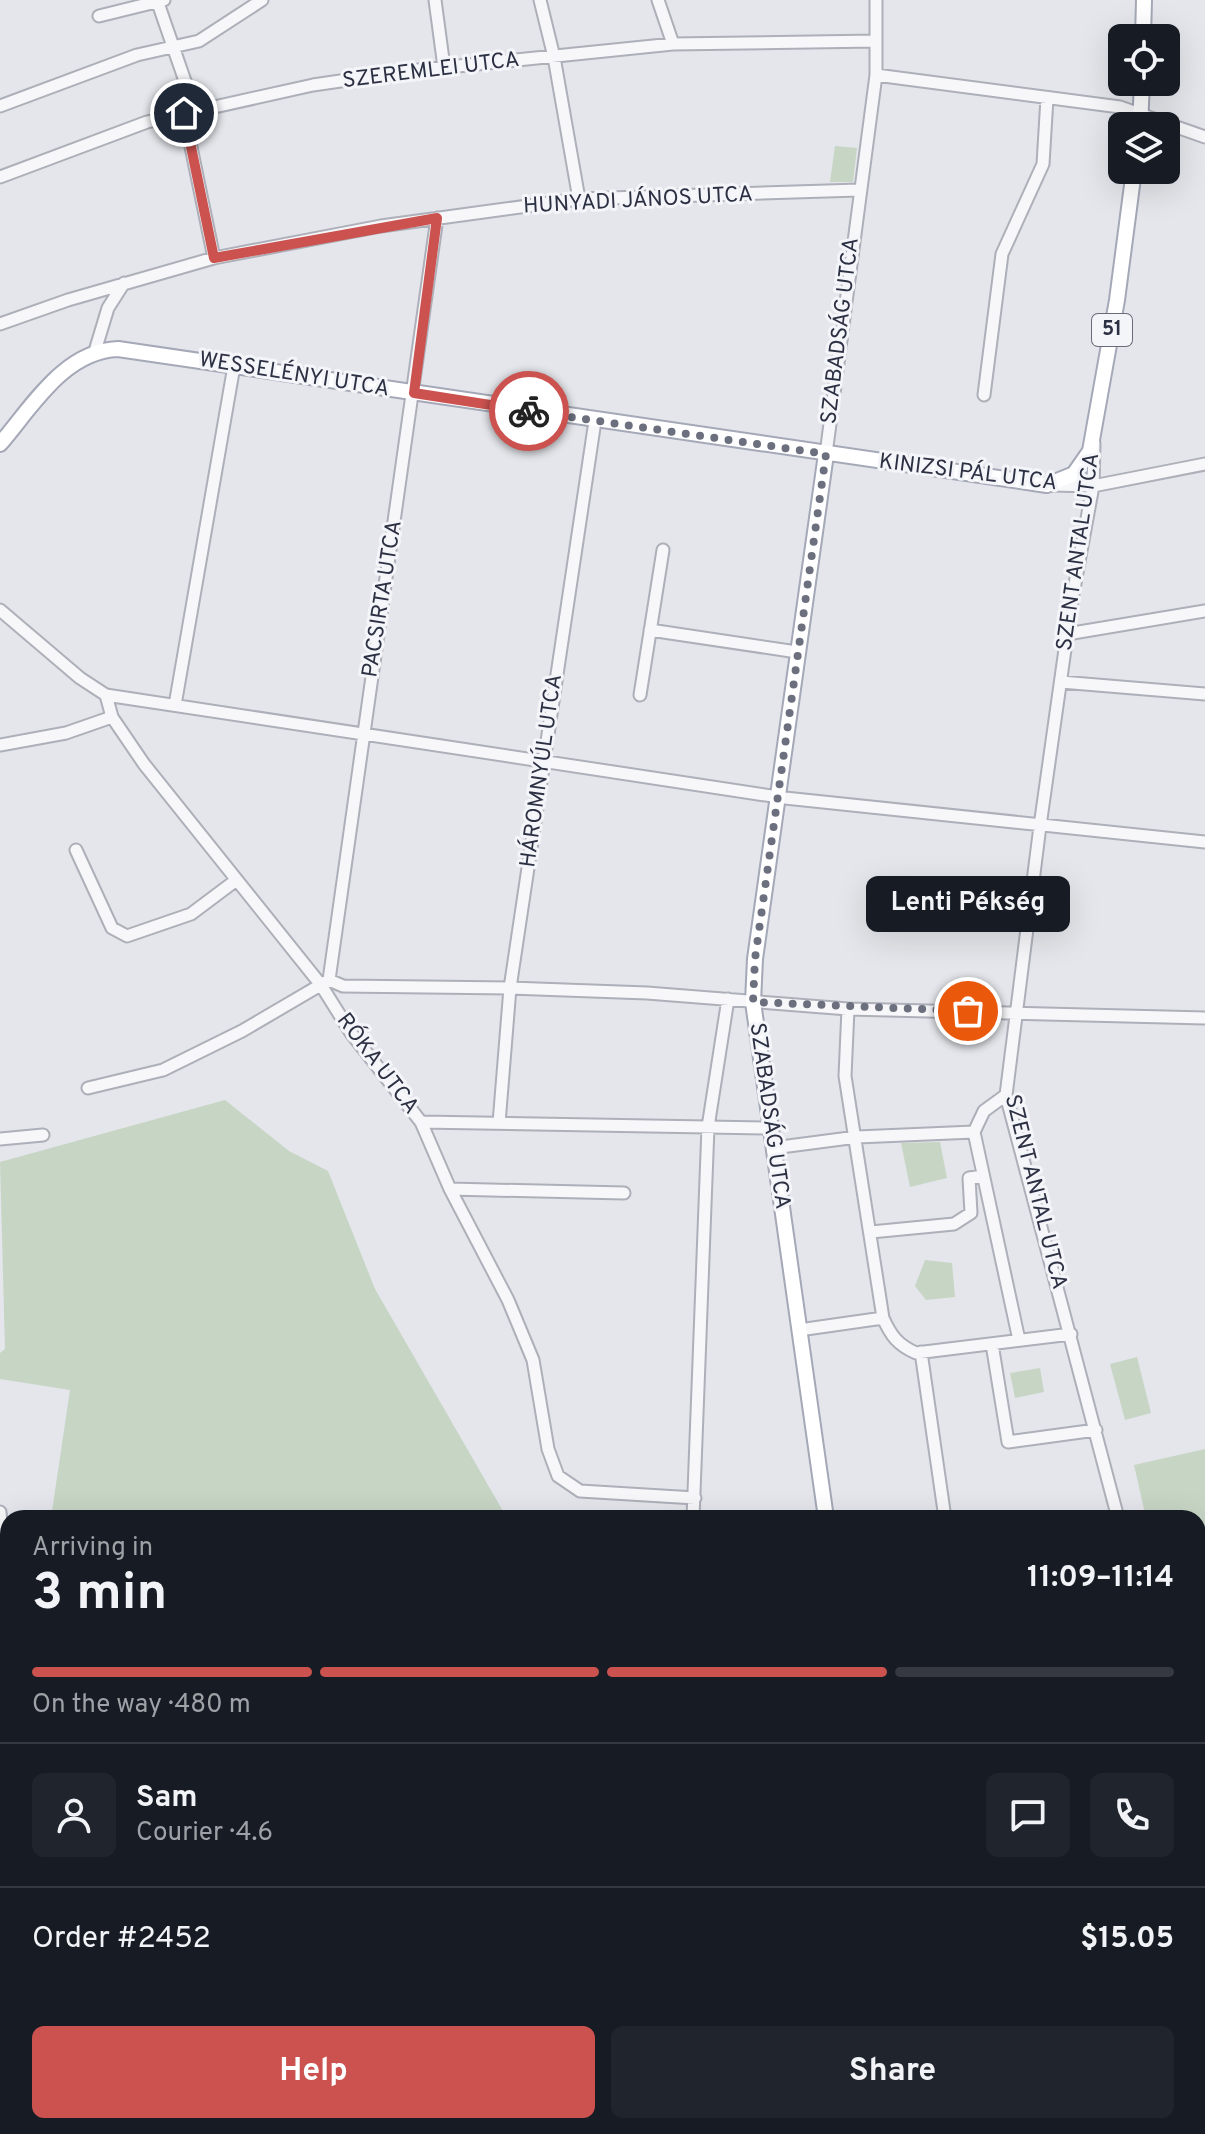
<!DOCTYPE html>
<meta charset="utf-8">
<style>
:root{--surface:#171b24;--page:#20242c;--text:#f1f3f6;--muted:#9ea1a6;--line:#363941;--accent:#cb524f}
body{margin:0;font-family:Overpass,sans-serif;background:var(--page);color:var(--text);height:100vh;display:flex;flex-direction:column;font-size:30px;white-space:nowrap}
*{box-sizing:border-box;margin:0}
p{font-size:26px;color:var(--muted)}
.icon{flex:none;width:44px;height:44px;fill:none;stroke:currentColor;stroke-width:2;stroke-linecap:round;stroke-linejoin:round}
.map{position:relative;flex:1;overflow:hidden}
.drawer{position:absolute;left:0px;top:1510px;width:1206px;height:624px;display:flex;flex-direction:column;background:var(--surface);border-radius:24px 24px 0 0;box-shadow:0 8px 32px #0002}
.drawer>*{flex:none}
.buttons{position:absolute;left:1108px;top:24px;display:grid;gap:16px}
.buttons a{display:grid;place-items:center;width:72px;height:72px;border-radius:12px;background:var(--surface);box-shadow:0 8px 32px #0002;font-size:40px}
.pin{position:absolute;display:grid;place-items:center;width:68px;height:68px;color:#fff;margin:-34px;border:4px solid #fff;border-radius:50%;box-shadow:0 2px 8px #0007}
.courier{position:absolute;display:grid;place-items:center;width:80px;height:80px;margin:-40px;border:6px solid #cb524f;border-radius:50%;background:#fff;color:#222;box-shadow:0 2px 10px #0007}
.bubble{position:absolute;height:56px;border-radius:12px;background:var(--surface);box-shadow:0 8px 32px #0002;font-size:26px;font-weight:700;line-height:56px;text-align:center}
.headline em{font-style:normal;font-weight:700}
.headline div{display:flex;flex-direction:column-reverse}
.headline{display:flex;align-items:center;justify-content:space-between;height:136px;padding:0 32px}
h1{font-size:52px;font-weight:700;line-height:60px}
.bar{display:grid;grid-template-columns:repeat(4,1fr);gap:12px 8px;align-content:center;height:96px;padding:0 32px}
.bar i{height:10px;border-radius:6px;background:var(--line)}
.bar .current{background:var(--accent)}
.bar p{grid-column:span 4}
.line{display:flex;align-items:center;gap:20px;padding:0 32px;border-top:2px solid var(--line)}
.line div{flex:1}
.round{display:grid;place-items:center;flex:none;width:84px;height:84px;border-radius:12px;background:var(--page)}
.cta{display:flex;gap:16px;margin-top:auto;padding:16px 32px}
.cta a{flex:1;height:92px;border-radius:12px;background:var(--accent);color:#fff;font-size:32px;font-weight:700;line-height:92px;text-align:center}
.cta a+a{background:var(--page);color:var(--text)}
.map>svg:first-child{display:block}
.green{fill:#c7d5c5}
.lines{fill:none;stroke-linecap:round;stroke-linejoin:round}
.minor-casing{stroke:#adafb9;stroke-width:15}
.major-casing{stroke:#a4a8b7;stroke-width:18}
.minor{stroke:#f7f7fa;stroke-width:11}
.major{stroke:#fff;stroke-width:14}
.done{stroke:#6c707e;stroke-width:8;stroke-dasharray:0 14.4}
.route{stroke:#cb524f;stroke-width:10}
.labels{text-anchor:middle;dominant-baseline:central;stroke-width:6;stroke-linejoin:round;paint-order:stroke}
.shield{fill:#f4f5f9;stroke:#686b7a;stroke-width:2}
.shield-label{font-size:20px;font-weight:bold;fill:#2c3043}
.street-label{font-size:22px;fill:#2c3043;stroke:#f4f5f9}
</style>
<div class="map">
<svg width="1205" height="2134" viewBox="0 0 1205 2134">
<rect width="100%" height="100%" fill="#e4e6eb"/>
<path class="green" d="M835 146 857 148 853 182H830Z
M225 1100 289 1151 328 1171 375 1289 507 1518H51L70 1390 0 1379V1353L5 1349 0 1162Z
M940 1142 947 1178 910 1187 901 1143Z
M925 1260 952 1263 955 1297 926 1300 915 1286Z
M1137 1357 1151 1413 1125 1420 1110 1364Z
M1040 1368 1044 1392 1015 1398 1010 1373Z
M1205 1449V1584L1198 1586V1518H1146L1134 1465Z
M0 1884 8 1885V2126H862V2134H0Z"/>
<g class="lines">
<g class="minor-casing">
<path id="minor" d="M435 0 444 67
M540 0 554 57 579 199
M658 0 673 44
M158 3 195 110
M99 16 164 0
M876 75 1120 107 1205 137
M0 106 137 55 199 41 262 0
M184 113 214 258
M0 177 147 122 313 85 409 71 673 44 876 41
M0 324 68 300 214 258 381 226 579 199 859 190
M95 351 108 308 124 283
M984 395 1002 254 1043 164 1047 98
M1094 443 1093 486 1072 600 1040 826 1006 1095 1118 1518
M826 454 876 75V0
M1052 485 1093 486 1205 464
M0 610 80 678 106 695 112 717 144 764 321 985 351 1033 421 1122 450 1189 508 1300 533 1360 548 1449 558 1476 580 1491 695 1498
M650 630 797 652
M1067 634 1205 611
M1061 682 1205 694
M106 695 785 798 1205 842
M640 695 663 550
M175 705 234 366
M0 745 66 733 112 717
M76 850 112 928 127 936 191 914 235 881
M329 980 437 218
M848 1009 845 1076 883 1318C891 1336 898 1345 916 1353L1071 1334
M88 1088 163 1070 242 1031 329 980 343 986 510 988 647 993 848 1009 1205 1018
M1006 1095 984 1111 974 1132 1019 1340
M421 1122 770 1128
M499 1123 510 988 595 421
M0 1139 43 1135
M773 1148 857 1137 974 1132
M450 1189 624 1193
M871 1232 954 1224 971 1213 969 1178 983 1176
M799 1330 883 1318
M992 1344 1008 1442 1096 1430
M921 1352 945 1518
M0 1512 8 1596
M693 1518 708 1127 728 999
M1198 1685 1205 1684
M1198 1832 1205 1860
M1198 1912 1205 1911"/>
</g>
<g class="major-casing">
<path id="major" d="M1143 38 1144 0
M1140 126 1142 82
M0 444C32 407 64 351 118 349L1047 485 1074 474 1090 451 1117 300 1134 170
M826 454 755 959 753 1002 826 1518
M867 2126V2134"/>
</g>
<use href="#minor" class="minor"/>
<use href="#major" class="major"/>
</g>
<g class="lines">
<path class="done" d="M529 411 826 454 755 959 753 1002 968 1011"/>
<path class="route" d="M184 113 214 258 437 218 414 393 529 411"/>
</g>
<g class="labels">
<rect class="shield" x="1092" y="314" width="40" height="32" rx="6"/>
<g class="shield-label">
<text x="1112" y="330">51</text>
</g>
<g class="street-label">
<text transform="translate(431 71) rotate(-7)">SZEREMLEI UTCA</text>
<text transform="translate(638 201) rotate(-3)">HUNYADI JÁNOS UTCA</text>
<text transform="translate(841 331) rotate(-83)">SZABADSÁG UTCA</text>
<text transform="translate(294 375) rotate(9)">WESSELÉNYI UTCA</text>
<text transform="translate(968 473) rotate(7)">KINIZSI PÁL UTCA</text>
<text transform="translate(1079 552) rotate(-82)">SZENT ANTAL UTCA</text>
<text transform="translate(383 599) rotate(-81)">PACSIRTA UTCA</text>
<text transform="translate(542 771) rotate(-82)">HÁROMNYÚL UTCA</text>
<text transform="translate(377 1064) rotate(53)">RÓKA UTCA</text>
<text transform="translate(769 1116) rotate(82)">SZABADSÁG UTCA</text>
<text transform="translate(1035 1192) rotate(76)">SZENT ANTAL UTCA</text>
</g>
</g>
</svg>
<div class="buttons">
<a><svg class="icon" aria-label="locate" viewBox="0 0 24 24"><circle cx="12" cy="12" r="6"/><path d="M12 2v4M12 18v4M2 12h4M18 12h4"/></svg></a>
<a><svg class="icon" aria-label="layers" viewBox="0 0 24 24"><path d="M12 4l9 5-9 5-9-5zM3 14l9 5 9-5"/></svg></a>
</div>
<div class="pin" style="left:968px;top:1011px;background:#ea580c"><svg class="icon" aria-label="bag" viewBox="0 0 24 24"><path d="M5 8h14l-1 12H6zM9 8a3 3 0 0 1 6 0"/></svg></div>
<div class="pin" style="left:184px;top:113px;background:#1f2937"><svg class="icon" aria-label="home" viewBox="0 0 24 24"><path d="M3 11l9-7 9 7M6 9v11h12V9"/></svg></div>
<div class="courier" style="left:529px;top:411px"><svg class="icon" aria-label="bike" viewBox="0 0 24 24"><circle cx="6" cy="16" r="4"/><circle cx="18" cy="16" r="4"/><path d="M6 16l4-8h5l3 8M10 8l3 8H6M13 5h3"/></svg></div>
<div class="bubble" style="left:866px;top:876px;width:204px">Lenti Pékség</div>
<section class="drawer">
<div class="headline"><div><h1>3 min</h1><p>Arriving in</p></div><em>11:09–11:14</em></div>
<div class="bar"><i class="current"></i><i class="current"></i><i class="current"></i><i></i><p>On the way · 480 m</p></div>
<div class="line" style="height:144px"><a class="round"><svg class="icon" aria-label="person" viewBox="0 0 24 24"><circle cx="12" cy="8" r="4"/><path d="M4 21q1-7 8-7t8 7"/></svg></a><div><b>Sam</b><p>Courier · 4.6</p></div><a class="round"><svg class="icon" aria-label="chat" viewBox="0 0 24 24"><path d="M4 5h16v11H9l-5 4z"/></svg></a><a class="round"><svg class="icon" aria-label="phone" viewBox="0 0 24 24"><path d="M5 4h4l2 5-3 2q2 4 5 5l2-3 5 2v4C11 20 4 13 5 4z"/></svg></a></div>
<div class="line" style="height:104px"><div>Order #2452</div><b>$15.05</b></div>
<div class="cta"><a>Help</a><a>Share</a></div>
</section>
</div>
